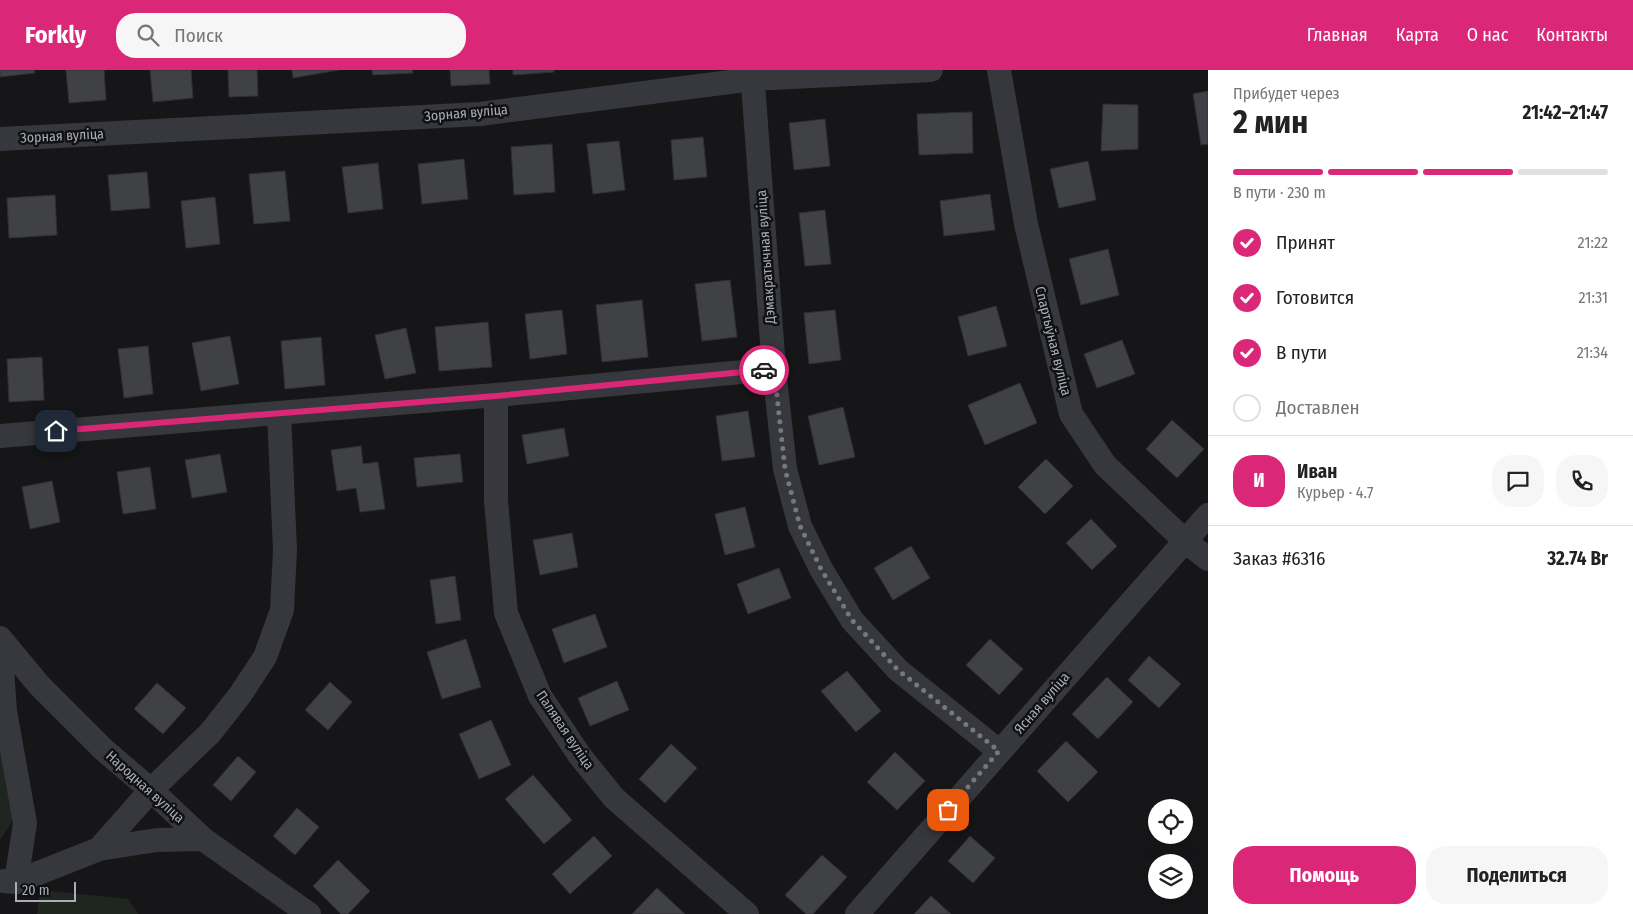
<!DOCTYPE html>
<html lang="ru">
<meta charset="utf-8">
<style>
:root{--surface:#fff;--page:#f6f6f6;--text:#222;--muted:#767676;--line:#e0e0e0;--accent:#db2777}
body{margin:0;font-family:"Fira Sans Condensed",sans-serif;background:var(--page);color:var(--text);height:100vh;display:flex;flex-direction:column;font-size:19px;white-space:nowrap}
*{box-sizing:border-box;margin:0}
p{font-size:16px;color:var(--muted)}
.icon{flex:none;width:28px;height:28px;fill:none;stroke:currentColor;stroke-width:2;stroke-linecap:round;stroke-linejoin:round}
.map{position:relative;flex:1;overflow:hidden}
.details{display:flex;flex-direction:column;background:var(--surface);width:425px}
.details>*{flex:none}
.buttons{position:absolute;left:1148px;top:729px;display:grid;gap:10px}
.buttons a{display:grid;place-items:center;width:45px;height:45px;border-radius:50%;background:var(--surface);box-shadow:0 5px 20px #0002;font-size:25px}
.scale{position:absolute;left:15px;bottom:12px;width:61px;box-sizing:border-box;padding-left:5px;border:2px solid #a8adb8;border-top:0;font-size:14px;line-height:18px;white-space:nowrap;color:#a8adb8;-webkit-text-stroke:4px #111113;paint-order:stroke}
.pin{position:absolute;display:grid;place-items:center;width:42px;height:42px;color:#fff;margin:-21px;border-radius:10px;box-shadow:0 2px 8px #0006}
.courier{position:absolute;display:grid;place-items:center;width:50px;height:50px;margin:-25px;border:4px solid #db2777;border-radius:50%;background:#fff;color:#222;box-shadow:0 1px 6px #0007}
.head em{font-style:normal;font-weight:700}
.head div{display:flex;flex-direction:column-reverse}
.head{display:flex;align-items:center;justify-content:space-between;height:85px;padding:0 25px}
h1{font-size:32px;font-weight:700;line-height:38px}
.bar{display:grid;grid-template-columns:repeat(4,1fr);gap:8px 5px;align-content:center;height:60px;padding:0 25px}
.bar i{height:6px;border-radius:4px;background:var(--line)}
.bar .selected{background:var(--accent)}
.bar p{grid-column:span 4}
.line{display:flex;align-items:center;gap:12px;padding:0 25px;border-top:1px solid var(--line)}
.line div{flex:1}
.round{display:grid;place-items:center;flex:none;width:52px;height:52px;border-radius:20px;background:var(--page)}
ol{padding:0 25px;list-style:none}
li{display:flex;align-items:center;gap:15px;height:55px}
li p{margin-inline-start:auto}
li .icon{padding:5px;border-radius:50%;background:var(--accent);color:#fff;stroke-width:4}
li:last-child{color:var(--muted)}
li i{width:28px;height:28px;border:2px solid var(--line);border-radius:50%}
.action{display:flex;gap:10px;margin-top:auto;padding:10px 25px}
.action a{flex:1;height:58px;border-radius:20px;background:var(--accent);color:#fff;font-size:20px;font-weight:700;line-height:58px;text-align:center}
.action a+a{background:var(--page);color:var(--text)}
header{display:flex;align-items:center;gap:30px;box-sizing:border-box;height:70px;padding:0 25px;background:var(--accent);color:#fff}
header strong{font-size:24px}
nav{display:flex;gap:28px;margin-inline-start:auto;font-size:18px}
.search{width:350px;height:45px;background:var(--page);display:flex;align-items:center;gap:12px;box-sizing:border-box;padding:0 18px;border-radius:20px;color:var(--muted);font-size:19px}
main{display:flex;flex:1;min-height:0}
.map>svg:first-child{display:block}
.green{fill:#1e261f}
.building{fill:#404145;stroke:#303034}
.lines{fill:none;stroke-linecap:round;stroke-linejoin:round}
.minor{stroke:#37383d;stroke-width:24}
.done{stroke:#757880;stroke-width:5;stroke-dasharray:0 9}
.route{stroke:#db2777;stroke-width:6}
.labels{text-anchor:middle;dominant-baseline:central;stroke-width:5;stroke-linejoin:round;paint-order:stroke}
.street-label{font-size:14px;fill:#a8adb8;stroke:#111113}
</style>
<header>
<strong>Forkly</strong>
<div class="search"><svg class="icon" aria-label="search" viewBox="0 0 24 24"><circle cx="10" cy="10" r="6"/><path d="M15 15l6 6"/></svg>Поиск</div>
<nav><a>Главная</a><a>Карта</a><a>О нас</a><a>Контакты</a></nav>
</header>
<main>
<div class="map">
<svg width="1208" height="844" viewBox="0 0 1208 844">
<rect width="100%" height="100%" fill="#161618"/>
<path class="green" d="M0 672 13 750 0 770Z
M40 820 128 829 138 844H37Z"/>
<path class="building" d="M0 0H34L35 3 0 7Z
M66 0H104L106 30 69 33Z
M150 0H191L193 28 153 32Z
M228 0H257L258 26 229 27Z
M292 0H339L293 8Z
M372 0H412L413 3 373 5Z
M450 0H489L490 14 451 16Z
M513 0H554V2L513 5Z
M1208 21V74L1201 75 1193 24Z
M1103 34 1138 35V79L1101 81Z
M972 42 973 83 919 85 917 44Z
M825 49 830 96 794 100 789 53Z
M703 67 707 107 674 110 671 70Z
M619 71 625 120 593 124 587 74Z
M552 74 555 122 514 125 511 77Z
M464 89 468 129 422 134 418 94Z
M1088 91 1096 130 1059 138 1050 99Z
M378 93 383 139 348 143 342 97Z
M285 101 290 151 254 154 249 104Z
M147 102 150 138 111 141 108 105Z
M990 124 995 160 944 166 940 131Z
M55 125 57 165 9 168 7 128Z
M215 127 220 174 186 178 181 131Z
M825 140 831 194 805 196 799 143Z
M1108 179 1119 225 1081 235 1069 189Z
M730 210 737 267 702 271 695 214Z
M642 230 648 287 602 292 596 235Z
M996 236 1007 276 968 286 958 247Z
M562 240 567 284 530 289 525 244Z
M835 240 841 290 809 294 804 243Z
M488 252 492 297 439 301 435 257Z
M406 258 416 303 385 309 375 265Z
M230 266 239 314 201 321 192 273Z
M321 267 325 315 285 319 281 271Z
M1122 270 1135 304 1097 318 1084 284Z
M148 276 153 324 124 328 118 279Z
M42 287 44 330 9 332 7 289Z
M1020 313 1037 353 985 375 968 335Z
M843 337 855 387 819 395 808 346Z
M748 341 755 387 722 391 716 346Z
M1172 350 1204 379 1177 408 1146 379Z
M564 358 569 386 527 394 522 365Z
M361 376 363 394 378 392 385 439 360 442 356 418 337 421 331 380Z
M220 384 227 422 192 428 185 390Z
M460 384 463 412 417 417 414 388Z
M1046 389 1073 416 1045 444 1018 417Z
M150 397 156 439 123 444 117 402Z
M52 411 60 452 30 459 22 417Z
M745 437 755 477 725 485 715 444Z
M1091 449 1117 476 1092 500 1066 473Z
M572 463 578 497 540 505 533 470Z
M911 476 930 508 893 530 874 498Z
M779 498 791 528 748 544 737 514Z
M455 506 461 550 436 554 430 510Z
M595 544 607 577 564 593 552 559Z
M466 569 481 617 442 629 427 582Z
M990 569 1023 599 999 625 966 595Z
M1149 586 1181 614 1159 638 1128 610Z
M847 601 881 641 856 662 821 621Z
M1107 607 1133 632 1098 669 1072 644Z
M617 611 629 640 590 656 578 628Z
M330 612 352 632 328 660 305 640Z
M157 613 186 638 163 664 134 639Z
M491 650 511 695 479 709 459 664Z
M1066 671 1098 702 1068 732 1037 701Z
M671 674 697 698 665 733 639 709Z
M895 682 925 711 897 740 867 712Z
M238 686 256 702 231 731 213 715Z
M533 705 572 750 544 774 505 729Z
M297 738 319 757 295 785 273 766Z
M594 766 612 786 570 824 552 804Z
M970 766 995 788 973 813 948 791Z
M822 785 847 807 813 844H806L785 825Z
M338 790 370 821 348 844H341L313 816Z
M657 818 685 844H632Z
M931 826 951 844H914Z"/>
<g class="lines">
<path class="minor" d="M752 0 774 299 785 399 800 456 821 499 852 550 898 600 999 681
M999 0 1026 154 1071 344 1105 395 1185 471 1208 489
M0 69 480 44 753 9 931 0
M496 325V431L506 543 540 626 580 686 614 728 747 844
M0 366 496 325 774 299
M0 568 39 615 104 680 151 720 203 769 309 844
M0 571 5 641 25 753 16 812
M99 779 151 720 210 663 240 625 265 587 282 540 285 480 279 343
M4 811 16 812 99 779 157 770 203 769
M857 844 1208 445"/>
</g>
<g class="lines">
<path class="done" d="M764 300 774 299 785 399 800 456 821 499 852 550 898 600 999 681 948 740"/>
<path class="route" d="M56 361 496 326 764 300"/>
</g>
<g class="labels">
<g class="street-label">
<text transform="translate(466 43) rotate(-5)">Зорная вуліца</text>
<text transform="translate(62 66) rotate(-3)">Зорная вуліца</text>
<text transform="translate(766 187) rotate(-94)">Дэмакратычная вуліца</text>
<text transform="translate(1053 271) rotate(76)">Спартыўная вуліца</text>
<text transform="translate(1042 633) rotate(-49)">Ясная вуліца</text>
<text transform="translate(565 660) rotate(56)">Палявая вуліца</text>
<text transform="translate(145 717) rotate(42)">Народная вуліца</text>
</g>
</g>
</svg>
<div class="buttons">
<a><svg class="icon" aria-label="locate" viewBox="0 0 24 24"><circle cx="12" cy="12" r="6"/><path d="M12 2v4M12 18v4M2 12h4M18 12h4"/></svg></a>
<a><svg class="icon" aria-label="layers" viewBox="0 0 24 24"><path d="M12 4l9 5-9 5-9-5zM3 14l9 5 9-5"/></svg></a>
</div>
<div class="scale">20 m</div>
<div class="pin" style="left:948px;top:740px;background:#ea580c"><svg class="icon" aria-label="bag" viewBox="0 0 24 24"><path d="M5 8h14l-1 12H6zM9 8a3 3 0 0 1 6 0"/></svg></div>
<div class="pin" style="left:56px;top:361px;background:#1f2937"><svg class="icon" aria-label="home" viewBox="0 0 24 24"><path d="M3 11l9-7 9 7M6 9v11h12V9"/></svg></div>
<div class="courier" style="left:764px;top:300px"><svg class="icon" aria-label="car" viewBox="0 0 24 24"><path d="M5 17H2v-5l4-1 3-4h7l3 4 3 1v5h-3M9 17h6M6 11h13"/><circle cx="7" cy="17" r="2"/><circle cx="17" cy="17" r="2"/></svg></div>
</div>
<section class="details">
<div class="head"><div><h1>2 мин</h1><p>Прибудет через</p></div><em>21:42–21:47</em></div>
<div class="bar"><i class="selected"></i><i class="selected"></i><i class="selected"></i><i></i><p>В пути · 230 m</p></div>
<ol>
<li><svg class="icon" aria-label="check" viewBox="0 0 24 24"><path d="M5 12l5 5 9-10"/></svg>Принят<p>21:22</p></li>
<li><svg class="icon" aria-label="check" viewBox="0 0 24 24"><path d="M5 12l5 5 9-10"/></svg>Готовится<p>21:31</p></li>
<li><svg class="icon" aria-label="check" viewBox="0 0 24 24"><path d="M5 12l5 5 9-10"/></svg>В пути<p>21:34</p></li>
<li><i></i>Доставлен</li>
</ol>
<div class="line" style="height:90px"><b class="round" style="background:var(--accent);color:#fff">И</b><div><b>Иван</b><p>Курьер · 4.7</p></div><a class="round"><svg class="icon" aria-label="chat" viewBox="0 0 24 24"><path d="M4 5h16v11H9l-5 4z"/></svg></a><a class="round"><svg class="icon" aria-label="phone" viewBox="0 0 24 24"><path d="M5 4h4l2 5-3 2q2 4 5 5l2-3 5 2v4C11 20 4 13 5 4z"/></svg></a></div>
<div class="line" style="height:65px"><div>Заказ #6316</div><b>32.74 Br</b></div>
<div class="action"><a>Помощь</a><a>Поделиться</a></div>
</section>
</main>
